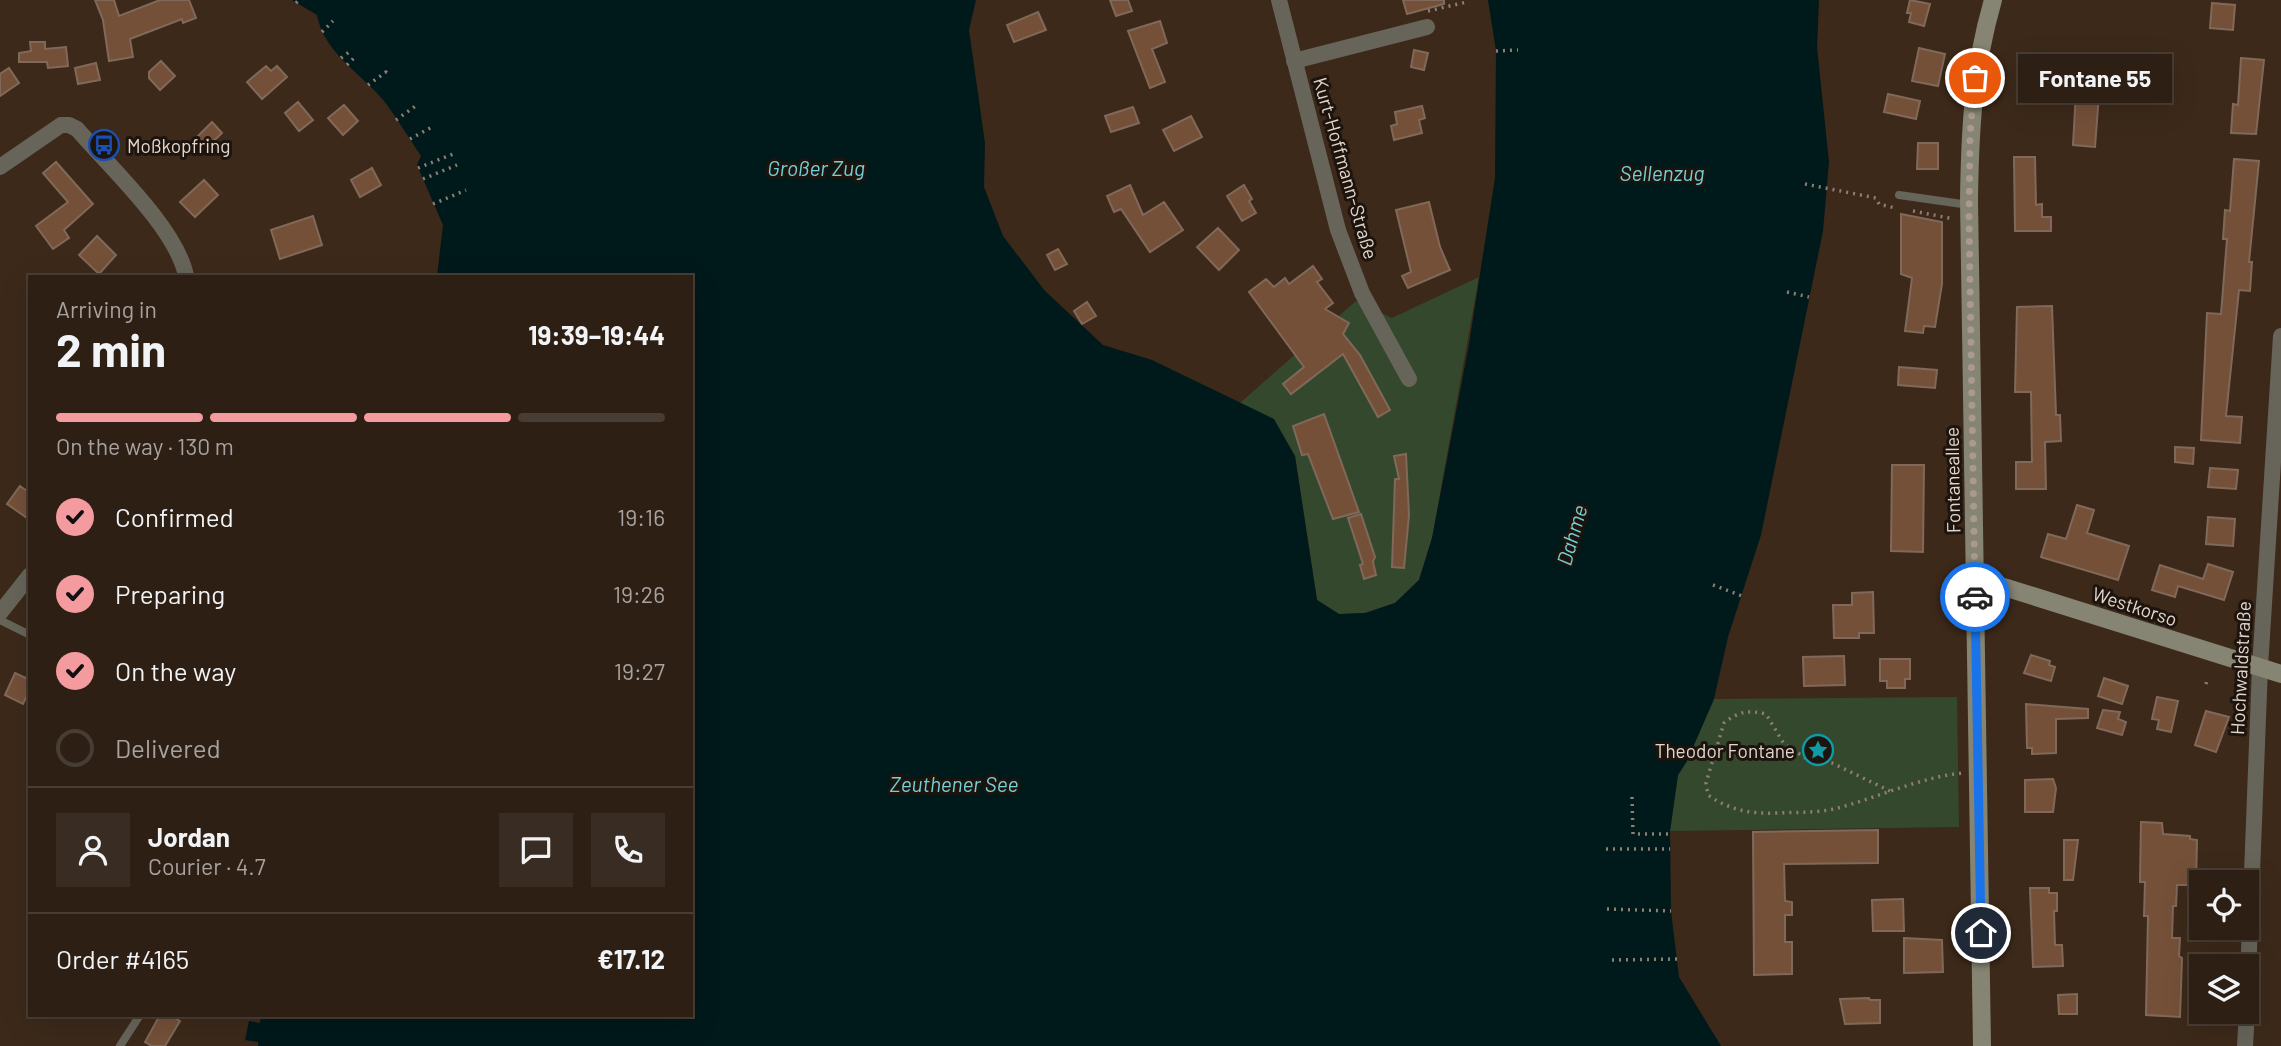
<!DOCTYPE html>
<meta charset="utf-8">
<style>
:root{--surface:#2d1f14;--page:#392c22;--text:#f1f3f6;--muted:#a7a2a0;--line:#483d34;--accent:#f49b9f}
body{margin:0;font-family:Barlow,sans-serif;background:var(--page);color:var(--text);height:100vh;display:flex;flex-direction:column;font-size:26px;white-space:nowrap}
*{box-sizing:border-box;margin:0}
p{font-size:23px;color:var(--muted)}
.icon{flex:none;width:38px;height:38px;fill:none;stroke:currentColor;stroke-width:2;stroke-linecap:round;stroke-linejoin:round}
.map{position:relative;flex:1;overflow:hidden}
.drawer{position:absolute;left:28px;top:275px;width:665px;height:742px;display:flex;flex-direction:column;background:var(--surface);border-radius:0px;box-shadow:0 7px 28px #0002,0 0 0 2px var(--line)}
.drawer>*{flex:none}
.fabs{position:absolute;left:2189px;top:870px;display:grid;gap:14px}
.fabs a{display:grid;place-items:center;width:70px;height:70px;border-radius:0px;background:var(--surface);box-shadow:0 7px 28px #0002,0 0 0 2px var(--line);font-size:35px}
.pin{position:absolute;display:grid;place-items:center;width:60px;height:60px;color:#fff;margin:-30px;border:4px solid #fff;border-radius:50%;box-shadow:0 2px 7px #0007}
.courier{position:absolute;display:grid;place-items:center;width:70px;height:70px;margin:-35px;border:5px solid #1a73e8;border-radius:50%;background:#fff;color:#222;box-shadow:0 2px 9px #0007}
.bubble{position:absolute;height:49px;border-radius:0px;background:var(--surface);box-shadow:0 7px 28px #0002,0 0 0 2px var(--line);font-size:23px;font-weight:700;line-height:49px;text-align:center}
.summary em{font-style:normal;font-weight:700}
.summary div{display:flex;flex-direction:column-reverse}
.summary{display:flex;align-items:center;justify-content:space-between;height:119px;padding:0 28px}
h1{font-size:46px;font-weight:700;line-height:52px}
.bar{display:grid;grid-template-columns:repeat(4,1fr);gap:10px 7px;align-content:center;height:84px;padding:0 28px}
.bar i{height:9px;border-radius:5px;background:var(--line)}
.bar .on{background:var(--accent)}
.bar p{grid-column:span 4}
.line{display:flex;align-items:center;gap:18px;padding:0 28px;border-top:2px solid var(--line)}
.line div{flex:1}
.round{display:grid;place-items:center;flex:none;width:74px;height:74px;border-radius:0px;background:var(--page)}
ol{padding:0 28px;list-style:none}
li{display:flex;align-items:center;gap:21px;height:77px}
li p{margin-inline-start:auto}
li .icon{padding:7px;border-radius:50%;background:var(--accent);color:#111;stroke-width:4}
li:last-child{color:var(--muted)}
li i{width:38px;height:38px;border:4px solid var(--line);border-radius:50%}
.map>svg:first-child{display:block}
.green{fill:#34482e}
.water{fill:#00191b}
.building{fill:#745038;stroke:#806959;stroke-width:2}
.lines{fill:none;stroke-linecap:round;stroke-linejoin:round}
.path{stroke:#8f7f73;stroke-width:3.5;stroke-dasharray:2 5;stroke-linecap:butt}
.lane{stroke:#67655a;stroke-width:8}
.street{stroke:#67655a;stroke-width:16}
.secondary{stroke:#868472;stroke-width:18}
.done{stroke:#a9998e;stroke-width:7;stroke-dasharray:0 12.6}
.route{stroke:#1a73e8;stroke-width:9}
.labels{text-anchor:middle;dominant-baseline:central;stroke-width:6;stroke-linejoin:round;paint-order:stroke}
.poi-label{font-size:19px;fill:#e3d6cd;stroke:#1d140d;text-anchor:start}
.street-label{font-size:19px;fill:#e3d6cd;stroke:#1d140d}
.water-label{font-size:21px;font-style:italic;fill:#72d1d8;stroke:#1d140d}
</style>
<div class="map">
<svg width="2281" height="1046" viewBox="0 0 2281 1046">
<rect width="100%" height="100%" fill="#3c291a"/>
<path class="green" d="M1479 277 1432 538 1419 580 1395 603 1365 613 1339 614 1317 600 1295 456 1240 403 1356 301 1392 318Z
M1957 697 1959 827 1670 831 1678 775 1687 761 1714 699Z"/>
<path class="water" d="M292 0H976L969 30 985 143 984 187 1003 236 1045 291 1103 345 1152 360 1274 419 1295 456 1317 600 1339 614 1365 613 1395 603 1419 580 1432 538 1469 344 1495 178 1496 51 1488 0H1819L1817 47 1829 162 1823 231 1761 535 1728 637 1714 699 1687 761 1678 775 1670 831 1671 911 1679 977 1721 1046H258V1042L245 1040 249 1021 260 1023 261 1015H691V276H437L443 225 417 165 421 156C409 138 397 118 384 101 361 73 324 53 317 15Z"/>
<path class="building" d="M95 0H114L119 16 160 0H189L196 18 183 23 182 19 130 39 133 57 109 61 103 20Z
M1110 0H1128L1132 11 1116 16Z
M1403 0H1444V4L1407 14Z
M1910 0 1930 4 1924 26 1909 22 1911 13H1907Z
M2212 3 2235 5 2233 30 2210 28Z
M1038 12 1046 30 1014 42 1007 25Z
M1160 21 1167 43 1152 49 1165 82 1150 88 1128 31Z
M30 42H45V49L66 47 68 66 48 68 47 62H19V53L31 51Z
M1919 48 1945 54 1938 86 1912 81Z
M1414 50 1428 53 1424 70 1411 67Z
M2241 58 2264 60 2256 134 2231 133 2233 104 2238 105Z
M2049 60 2120 67 2117 96 2099 94 2095 147 2073 145 2076 92 2046 89Z
M161 61 175 76 160 90 149 78V72Z
M96 63 100 80 78 84 75 68Z
M266 66 271 71 277 66 287 77 262 99 247 82Z
M9 68 19 83 0 96V74Z
M1888 94 1920 101 1916 119 1884 112Z
M298 102 313 120 299 131 285 113Z
M344 105 358 121 343 135 328 118Z
M1422 106 1425 118 1419 120 1422 133 1394 140 1391 126 1397 124 1395 112Z
M1133 107 1139 123 1111 132 1105 116Z
M1191 116 1202 137 1174 151 1163 130Z
M212 122 222 133 205 149 195 139Z
M1918 143H1938V169H1917Z
M2014 157H2035L2036 205 2042 204V217H2051V231H2015Z
M2234 159 2259 161 2249 262H2252L2250 291 2239 290 2226 416 2242 417 2240 443 2201 440 2207 313 2221 314 2227 239H2223L2225 210 2230 211Z
M56 162 93 204 64 230 69 238 53 249 36 226 68 202 43 173Z
M372 168 381 185 360 197 351 180Z
M204 180 218 195 195 217 180 202Z
M1130 185 1143 215 1164 202 1183 230 1150 252 1121 209 1114 212 1107 196Z
M1244 185 1252 199 1249 201 1256 213 1242 221 1227 196Z
M1429 202 1440 247 1450 270 1408 288 1402 276 1411 272 1396 210Z
M1901 214 1942 222V284L1935 327 1924 326 1923 333 1905 331 1912 278 1901 274Z
M313 216 322 245 280 259 271 230Z
M1218 228 1239 250 1219 270 1197 247Z
M97 236 116 255 99 274 79 255Z
M1058 249 1067 264 1055 270 1047 255Z
M1313 266 1322 279 1317 282 1333 303 1325 309 1349 323 1343 334 1360 355 1390 410 1378 417 1343 354 1291 394 1283 384 1304 367 1249 292 1266 279 1274 287 1285 278 1289 284Z
M1087 302 1096 316 1082 324 1074 311Z
M2052 306 2056 415H2060L2061 441 2045 442 2046 489H2016V462H2032L2031 392H2015L2017 307Z
M1899 367 1937 370 1935 388 1898 385Z
M1324 414 1359 512 1333 519 1308 454 1302 455 1293 426Z
M2175 447 2194 448 2193 464 2175 462Z
M1406 454 1409 515 1404 568 1392 567 1395 479H1399L1394 456Z
M1892 465H1924L1923 552 1891 551Z
M2210 468 2238 470 2236 489 2208 487Z
M20 486 30 493V520L7 504Z
M2077 505 2094 510 2087 533 2129 546 2118 580 2041 557 2048 534 2066 539Z
M1361 514 1375 557 1373 562 1376 575 1364 579 1360 565 1363 564 1348 518Z
M2208 517 2235 519 2233 546 2206 544Z
M2208 564 2233 572 2224 600 2178 586 2175 597 2152 590 2160 565 2203 579Z
M1873 592 1874 633H1859V638H1834L1833 605H1852V593Z
M2031 655 2050 661 2049 665 2055 667 2051 681 2024 673Z
M1844 656 1845 685 1804 686 1803 657Z
M1880 659H1910V679H1905V688H1887V681H1880Z
M15 673 30 680V689L23 704 5 695Z
M2104 678 2128 686 2122 704 2098 696Z
M2157 697 2178 701 2171 732 2157 729 2159 720 2152 719Z
M2026 704 2088 709V718L2056 719V753L2032 754V748H2027Z
M2103 710 2120 712 2118 719 2126 722 2122 735 2097 728Z
M2206 711 2229 717 2216 752 2195 745Z
M2053 779 2056 788 2053 812H2025V780Z
M2141 822 2162 823 2163 834 2190 836V839L2197 840 2196 885H2177L2176 906H2173L2172 938H2180L2179 956 2182 958 2180 1017 2146 1015 2148 916H2144L2145 882H2140Z
M1878 830V863L1784 864 1785 901 1792 902V915H1785V942H1792V974L1754 975 1753 832Z
M2064 840H2078L2073 880H2064Z
M2030 888H2049V893H2057V911H2054L2055 945H2062L2063 966 2033 967Z
M1903 899 1904 931H1873L1872 900Z
M1904 938 1942 940 1943 972 1904 973Z
M2077 994V1014H2059L2058 995Z
M1869 998 1870 1000H1880V1023L1845 1024 1840 999Z
M160 1015H170L180 1021 165 1046H152L145 1042Z"/>
<g class="lines">
<path class="path" d="M296 3 299 0
M1428 11 1467 2
M322 32 333 21
M1496 51 1518 50
M341 58 352 50
M347 65 356 56
M368 85 386 72 388 76
M396 120 417 105
M410 139 432 127
M418 168 453 154
M423 179 457 165
M1805 184 1876 198 1879 204 1895 208
M433 204 466 190
M1913 211 1954 219
M1787 292 1809 297
M1713 585 1742 596
M2206 684 2207 680
M1890 791 1832 763 1807 759 1784 744 1766 714C1748 710 1739 711 1724 723L1706 783 1708 795C1731 811 1752 814 1779 813 1799 812 1819 813 1838 808 1879 797 1921 777 1963 773
M1632 797 1633 834H1670
M1606 849H1670
M1607 909 1671 911
M1612 960 1677 959"/>
<path class="lane" d="M1899 195 1969 205
M0 620 30 635
M120 1046 140 1015"/>
<path class="street" d="M1279 0 1338 230 1362 293 1409 379
M1294 61 1427 27
M0 167 61 125H69L77 129C109 166 177 229 186 276
M0 613 30 575
M2247 1002 2260 667 2281 336
M2245 1046 2247 1012"/>
<path class="secondary" d="M1975 585 2004 587 2281 674
M1982 1046 1969 200C1970 129 1973 69 1993 0"/>
</g>
<g class="lines">
<path class="done" d="M1975 78 1970 135 1969 220 1975 597"/>
<path class="route" d="M1975 597 1981 933"/>
</g>
<defs>
<g id="bus-ring" transform="scale(1.575)"><circle r="9.5" fill="#1d140d" stroke="#1a4fb4" stroke-width="1.5"/><path d="M-5-6H5V4H4V6H2V4H-2V6H-4V4H-5ZM-3.5-4V0h7V-4ZM-3.5 1.2v1.5H-2V1.2ZM2 1.2v1.5H3.5V1.2Z" fill="#1a4fb4"/></g>
<g id="sight-ring" transform="scale(1.575)"><circle r="9.5" fill="#1d140d" stroke="#0f9aa8" stroke-width="1.5"/><path d="M0-6L1.8-2.2L6-1.7L2.9 1.2L3.7 5.4L0 3.3L-3.7 5.4L-2.9 1.2L-6-1.7L-1.8-2.2Z" fill="#0f9aa8"/></g>
</defs>
<g fill-rule="evenodd">
<use href="#bus-ring" x="104" y="145"/>
<use href="#sight-ring" x="1818" y="750"/>
</g>
<g class="labels">
<g class="poi-label">
<text x="127" y="145">Moßkopfring</text>
<text x="1795" y="750" text-anchor="end">Theodor Fontane</text>
</g>
<g class="street-label">
<text transform="translate(1346 168) rotate(74)">Kurt-Hoffmann-Straße</text>
<text transform="translate(1952 480) rotate(-91)">Fontaneallee</text>
<text transform="translate(2135 606) rotate(18)">Westkorso</text>
<text transform="translate(2240 668) rotate(-87)">Hochwaldstraße</text>
</g>
<g class="water-label">
<text x="816" y="167">Großer Zug</text>
<text x="1662" y="172">Sellenzug</text>
<text transform="translate(1571 535) rotate(-74)">Dahme</text>
<text x="954" y="783">Zeuthener See</text>
</g>
</g>
</svg>
<div class="fabs">
<a><svg class="icon" aria-label="locate" viewBox="0 0 24 24"><circle cx="12" cy="12" r="6"/><path d="M12 2v4M12 18v4M2 12h4M18 12h4"/></svg></a>
<a><svg class="icon" aria-label="layers" viewBox="0 0 24 24"><path d="M12 4l9 5-9 5-9-5zM3 14l9 5 9-5"/></svg></a>
</div>
<div class="pin" style="left:1975px;top:78px;background:#ea580c"><svg class="icon" aria-label="bag" viewBox="0 0 24 24"><path d="M5 8h14l-1 12H6zM9 8a3 3 0 0 1 6 0"/></svg></div>
<div class="pin" style="left:1981px;top:933px;background:#1f2937"><svg class="icon" aria-label="home" viewBox="0 0 24 24"><path d="M3 11l9-7 9 7M6 9v11h12V9"/></svg></div>
<div class="courier" style="left:1975px;top:597px"><svg class="icon" aria-label="car" viewBox="0 0 24 24"><path d="M5 17H2v-5l4-1 3-4h7l3 4 3 1v5h-3M9 17h6M6 11h13"/><circle cx="7" cy="17" r="2"/><circle cx="17" cy="17" r="2"/></svg></div>
<div class="bubble" style="left:2018px;top:54px;width:154px">Fontane 55</div>
<section class="drawer">
<div class="summary"><div><h1>2 min</h1><p>Arriving in</p></div><em>19:39–19:44</em></div>
<div class="bar"><i class="on"></i><i class="on"></i><i class="on"></i><i></i><p>On the way · 130 m</p></div>
<ol>
<li><svg class="icon" aria-label="check" viewBox="0 0 24 24"><path d="M5 12l5 5 9-10"/></svg>Confirmed<p>19:16</p></li>
<li><svg class="icon" aria-label="check" viewBox="0 0 24 24"><path d="M5 12l5 5 9-10"/></svg>Preparing<p>19:26</p></li>
<li><svg class="icon" aria-label="check" viewBox="0 0 24 24"><path d="M5 12l5 5 9-10"/></svg>On the way<p>19:27</p></li>
<li><i></i>Delivered</li>
</ol>
<div class="line" style="height:126px"><a class="round"><svg class="icon" aria-label="person" viewBox="0 0 24 24"><circle cx="12" cy="8" r="4"/><path d="M4 21q1-7 8-7t8 7"/></svg></a><div><b>Jordan</b><p>Courier · 4.7</p></div><a class="round"><svg class="icon" aria-label="chat" viewBox="0 0 24 24"><path d="M4 5h16v11H9l-5 4z"/></svg></a><a class="round"><svg class="icon" aria-label="phone" viewBox="0 0 24 24"><path d="M5 4h4l2 5-3 2q2 4 5 5l2-3 5 2v4C11 20 4 13 5 4z"/></svg></a></div>
<div class="line" style="height:91px"><div>Order #4165</div><b>€17.12</b></div>
</section>
</div>
